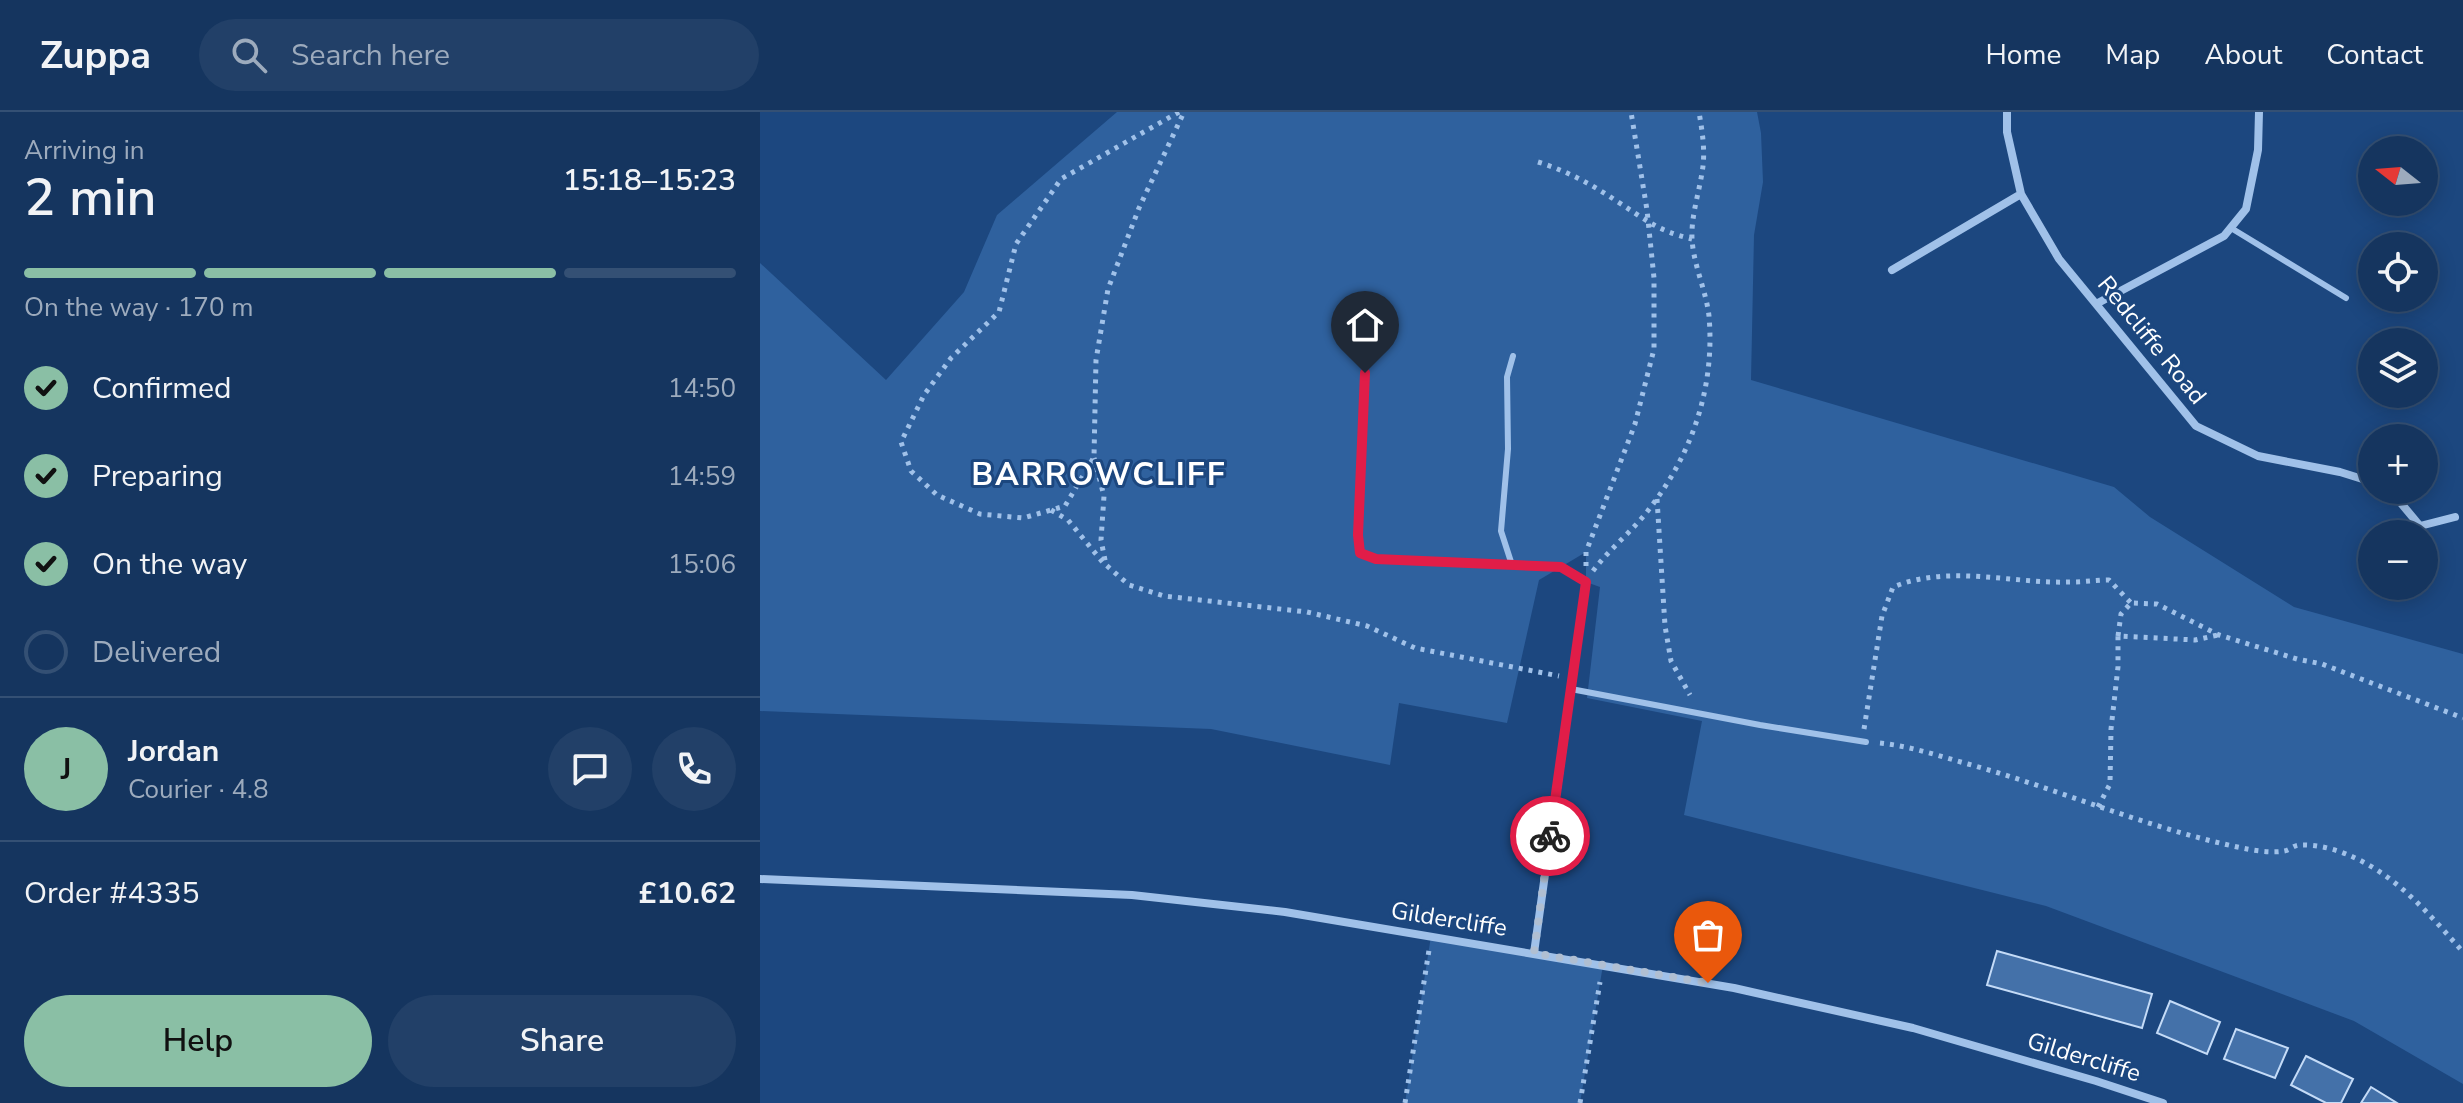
<!DOCTYPE html>
<meta charset="utf-8">
<style>
:root{--surface:#15355f;--page:#224068;--text:#f1f3f6;--muted:#9dabbd;--line:#345074;--accent:#8abfa5}
body{margin:0;font-family:"Nunito Sans",sans-serif;background:var(--page);color:var(--text);height:100vh;display:flex;flex-direction:column;font-size:30px;white-space:nowrap}
*{box-sizing:border-box;margin:0}
p{font-size:26px;color:var(--muted)}
.icon{flex:none;width:44px;height:44px;fill:none;stroke:currentColor;stroke-width:2;stroke-linecap:round;stroke-linejoin:round}
.map{position:relative;flex:1;overflow:hidden}
.sheet{display:flex;flex-direction:column;background:var(--surface);width:760px}
.sheet>*{flex:none}
.needle{width:52px;rotate:287deg}
.tools{position:absolute;left:1598px;top:24px;display:grid;gap:16px}
.tools a{display:grid;place-items:center;width:80px;height:80px;border-radius:50%;background:var(--surface);box-shadow:0 4px 20px #0003,0 0 0 2px var(--line);font-size:40px}
.pin{position:absolute;display:grid;place-items:center;width:68px;height:68px;color:#fff;margin:-82px -34px;border-radius:50% 50% 50% 0;rotate:-45deg;box-shadow:0 0 8px #0007}
.pin .icon{rotate:45deg}
.courier{position:absolute;display:grid;place-items:center;width:80px;height:80px;margin:-40px;border:6px solid #e11d48;border-radius:50%;background:#fff;color:#222;box-shadow:0 2px 10px #0007}
.summary em{font-style:normal;font-weight:600}
.summary div{display:flex;flex-direction:column-reverse}
.summary{display:flex;align-items:center;justify-content:space-between;height:136px;padding:0 24px}
h1{font-size:52px;font-weight:600;line-height:60px}
.bar{display:grid;grid-template-columns:repeat(4,1fr);gap:12px 8px;align-content:center;height:96px;padding:0 24px}
.bar i{height:10px;border-radius:6px;background:var(--line)}
.bar .active{background:var(--accent)}
.bar p{grid-column:span 4}
.line{display:flex;align-items:center;gap:20px;padding:0 24px;border-top:2px solid var(--line)}
.line div{flex:1}
.round{display:grid;place-items:center;flex:none;width:84px;height:84px;border-radius:42px;background:var(--page)}
ol{padding:0 24px;list-style:none}
li{display:flex;align-items:center;gap:24px;height:88px}
li p{margin-inline-start:auto}
li .icon{padding:8px;border-radius:50%;background:var(--accent);color:#111;stroke-width:4}
li:last-child{color:var(--muted)}
li i{width:44px;height:44px;border:4px solid var(--line);border-radius:50%}
.primary-button{display:flex;gap:16px;margin-top:auto;padding:16px 24px}
.primary-button a{flex:1;height:92px;border-radius:48px;background:var(--accent);color:#111;font-size:32px;font-weight:600;line-height:92px;text-align:center}
.primary-button a+a{background:var(--page);color:var(--text)}
header{display:flex;align-items:center;gap:48px;box-sizing:border-box;height:112px;padding:0 40px;background:var(--surface);border-bottom:2px solid var(--line)}
header strong{font-size:38px}
nav{display:flex;gap:44px;margin-inline-start:auto;font-size:28px}
.search{width:560px;height:72px;background:var(--page);display:flex;align-items:center;gap:20px;box-sizing:border-box;padding:0 28px;border-radius:44px;color:var(--muted);font-size:30px}
main{display:flex;flex:1;min-height:0}
.map>svg:first-child{display:block}
.green{fill:#2f619e}
.building{fill:#4471a9;stroke:#c4dbf7;stroke-width:2}
.lines{fill:none;stroke-linecap:round;stroke-linejoin:round}
.path{stroke:#a0c1e9;stroke-width:5;stroke-dasharray:4 6;stroke-linecap:butt}
.lane{stroke:#a0c1e9;stroke-width:6}
.street{stroke:#a0c1e9;stroke-width:8}
.done{stroke:#b0bfd2;stroke-width:8;stroke-dasharray:0 14.4}
.route{stroke:#e11d48;stroke-width:10}
.labels{text-anchor:middle;dominant-baseline:central;stroke-width:6;stroke-linejoin:round;paint-order:stroke}
.street-label{font-size:24px;fill:#fff;stroke:#1c477f}
.district-label{font-size:32px;font-weight:bold;letter-spacing:2px;fill:#fff;stroke:#1c477f}
</style>
<header>
<strong>Zuppa</strong>
<div class="search"><svg class="icon" aria-label="search" viewBox="0 0 24 24"><circle cx="10" cy="10" r="6"/><path d="M15 15l6 6"/></svg>Search here</div>
<nav><a>Home</a><a>Map</a><a>About</a><a>Contact</a></nav>
</header>
<main>
<section class="sheet">
<div class="summary"><div><h1>2 min</h1><p>Arriving in</p></div><em>15:18–15:23</em></div>
<div class="bar"><i class="active"></i><i class="active"></i><i class="active"></i><i></i><p>On the way · 170 m</p></div>
<ol>
<li><svg class="icon" aria-label="check" viewBox="0 0 24 24"><path d="M5 12l5 5 9-10"/></svg>Confirmed<p>14:50</p></li>
<li><svg class="icon" aria-label="check" viewBox="0 0 24 24"><path d="M5 12l5 5 9-10"/></svg>Preparing<p>14:59</p></li>
<li><svg class="icon" aria-label="check" viewBox="0 0 24 24"><path d="M5 12l5 5 9-10"/></svg>On the way<p>15:06</p></li>
<li><i></i>Delivered</li>
</ol>
<div class="line" style="height:144px"><b class="round" style="background:var(--accent);color:#111">J</b><div><b>Jordan</b><p>Courier · 4.8</p></div><a class="round"><svg class="icon" aria-label="chat" viewBox="0 0 24 24"><path d="M4 5h16v11H9l-5 4z"/></svg></a><a class="round"><svg class="icon" aria-label="phone" viewBox="0 0 24 24"><path d="M5 4h4l2 5-3 2q2 4 5 5l2-3 5 2v4C11 20 4 13 5 4z"/></svg></a></div>
<div class="line" style="height:104px"><div>Order #4335</div><b>£10.62</b></div>
<div class="primary-button"><a>Help</a><a>Share</a></div>
</section>
<div class="map">
<svg width="1703" height="991" viewBox="0 0 1703 991">
<rect width="100%" height="100%" fill="#1c477f"/>
<path class="green" d="M357 0H997L1001 21 1003 70 994 123 991 268 1354 375 1390 405 1534 495 1703 542V972L1594 909 1286 794 924 703 942 609 827 586 840 475 826 470V440L779 468 747 611 639 591 630 653 451 617 0 599V151L126 268 204 180 237 103Z
M671 824 843 853 820 991H645Z"/>
<path class="building" d="M1237 839 1392 882 1382 916 1227 873Z
M1410 889 1460 910 1447 942 1397 921Z
M1476 917 1528 936 1515 966 1464 947Z
M1546 944 1593 967 1581 991H1566L1531 973Z
M1611 975 1637 991H1601Z"/>
<g class="lines">
<path class="path" d="M419 0 301 67 256 132 239 200 191 246 164 283 141 330 151 359 177 383 220 402 263 406 305 394 334 345 336 248 348 177 379 96 424 0
M778 50C807 59 833 73 858 90 886 108 898 119 932 127
M334 346 344 384 341 428 346 453 369 473 404 484 547 500 607 514 655 536 799 564
M897 387 905 514 911 549 930 583
M291 398 308 408 345 453
M826 454V440L875 312 894 237V166L887 98 871 0
M833 459C850 436 873 419 890 396 933 340 955 274 949 204 946 178 933 152 932 126 931 103 940 78 943 54 945 36 942 18 939 0
M1358 524 1361 502 1371 491 1397 492 1459 523 1537 547 1562 552 1703 606
M1104 617 1122 504 1133 475C1189 452 1252 472 1311 470 1324 470 1336 468 1349 468L1371 491
M1120 631C1150 634 1179 644 1208 652 1302 678 1391 718 1487 737 1497 739 1514 741 1524 739 1530 738 1534 733 1540 733 1557 732 1578 738 1593 745 1638 765 1671 804 1703 840
M1338 695 1350 672 1351 617 1358 555V524L1435 528 1458 523
M645 991 669 838
M820 991 840 870"/>
<path class="lane" d="M1471 116 1586 186
M605 261 598 423 600 441 616 447 801 455 826 470
M752 453 741 419 748 337 747 265 753 244
M811 577 1000 613 1106 630"/>
<path class="street" d="M1247 0V20L1261 82 1299 147 1436 314 1498 344 1580 360 1612 370
M1132 158 1261 82
M1336 192 1464 124 1486 97 1498 38 1499 0
M1630 378 1660 414
M1657 422 1660 414 1695 405
M0 767 372 783 525 800 974 876 1153 916 1336 969 1403 991
M774 841 826 470"/>
</g>
<g class="lines">
<path class="done" d="M790 724 774 841 948 871"/>
<path class="route" d="M605 261 598 423 600 441 616 447 801 455 826 470 790 724"/>
</g>
<g class="labels">
<g class="street-label">
<text transform="translate(1392 228) rotate(51)">Redcliffe Road</text>
<text transform="translate(689 807) rotate(9)">Gildercliffe</text>
<text transform="translate(1324 945) rotate(17)">Gildercliffe</text>
</g>
<g class="district-label">
<text x="339" y="362">BARROWCLIFF</text>
</g>
</g>
</svg>
<div class="tools">
<a><svg class="needle" viewBox="-14 -14 28 28"><path d="M0-13l5 13h-10z" fill="#e53935"/><path d="M0 13l5-13h-10z" fill="#9dabbd"/></svg></a>
<a><svg class="icon" aria-label="locate" viewBox="0 0 24 24"><circle cx="12" cy="12" r="6"/><path d="M12 2v4M12 18v4M2 12h4M18 12h4"/></svg></a>
<a><svg class="icon" aria-label="layers" viewBox="0 0 24 24"><path d="M12 4l9 5-9 5-9-5zM3 14l9 5 9-5"/></svg></a>
<a>+</a>
<a>−</a>
</div>
<div class="pin" style="left:948px;top:871px;background:#ea580c"><svg class="icon" aria-label="bag" viewBox="0 0 24 24"><path d="M5 8h14l-1 12H6zM9 8a3 3 0 0 1 6 0"/></svg></div>
<div class="pin" style="left:605px;top:261px;background:#1f2937"><svg class="icon" aria-label="home" viewBox="0 0 24 24"><path d="M3 11l9-7 9 7M6 9v11h12V9"/></svg></div>
<div class="courier" style="left:790px;top:724px"><svg class="icon" aria-label="bike" viewBox="0 0 24 24"><circle cx="6" cy="16" r="4"/><circle cx="18" cy="16" r="4"/><path d="M6 16l4-8h5l3 8M10 8l3 8H6M13 5h3"/></svg></div>
</div>
</main>
